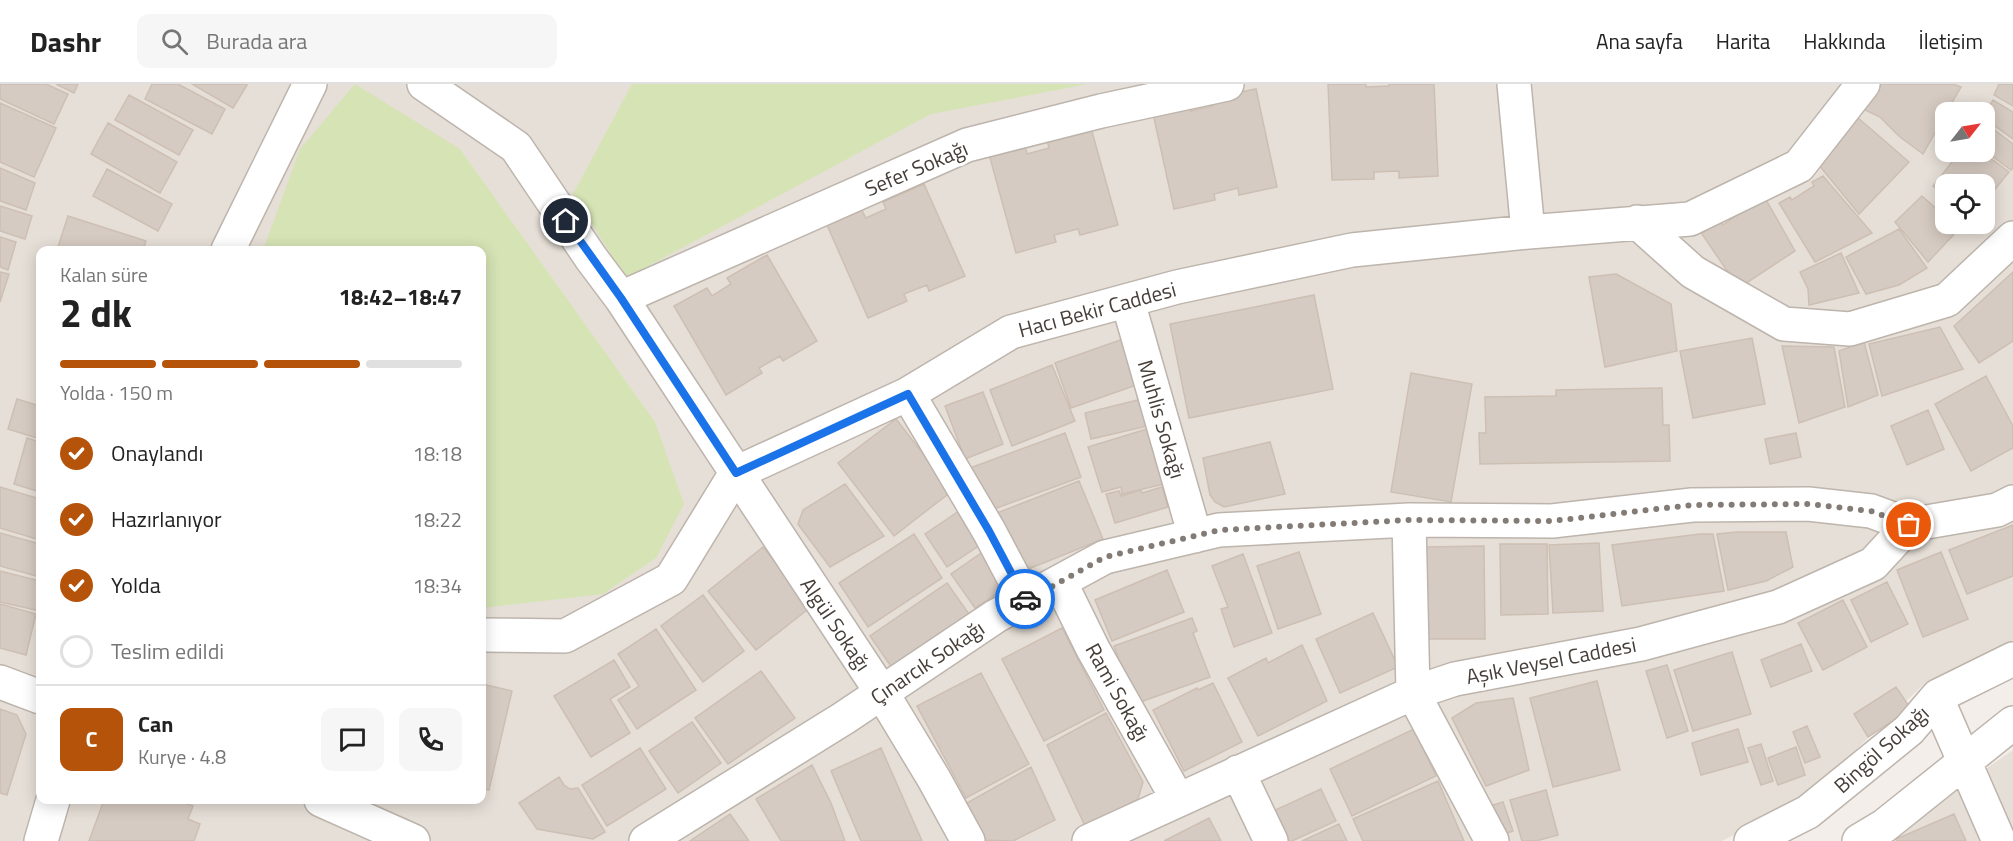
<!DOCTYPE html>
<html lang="tr">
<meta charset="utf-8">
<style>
:root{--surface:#fff;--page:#f6f6f6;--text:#222;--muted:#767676;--line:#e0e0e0;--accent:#b45309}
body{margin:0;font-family:"Titillium Web",sans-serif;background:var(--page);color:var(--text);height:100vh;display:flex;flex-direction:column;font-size:22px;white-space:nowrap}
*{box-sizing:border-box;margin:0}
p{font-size:20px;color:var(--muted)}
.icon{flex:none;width:33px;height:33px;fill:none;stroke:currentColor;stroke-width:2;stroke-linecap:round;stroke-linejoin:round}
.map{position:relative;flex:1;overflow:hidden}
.details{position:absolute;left:36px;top:162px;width:450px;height:558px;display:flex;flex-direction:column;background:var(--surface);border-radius:12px;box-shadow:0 3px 15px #0003}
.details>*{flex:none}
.needle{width:39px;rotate:59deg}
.fabs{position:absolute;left:1935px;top:18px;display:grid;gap:12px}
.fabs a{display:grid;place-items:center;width:60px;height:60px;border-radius:12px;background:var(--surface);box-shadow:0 3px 15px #0003;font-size:30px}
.pin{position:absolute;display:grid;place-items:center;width:51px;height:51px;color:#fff;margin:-26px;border:3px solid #fff;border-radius:50%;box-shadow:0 2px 6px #0007}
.courier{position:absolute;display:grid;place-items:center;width:60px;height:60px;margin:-30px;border:4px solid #1a73e8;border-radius:50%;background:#fff;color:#222;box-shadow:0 2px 8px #0007}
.headline em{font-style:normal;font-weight:700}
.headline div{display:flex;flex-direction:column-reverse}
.headline{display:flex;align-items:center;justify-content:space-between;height:102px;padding:0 24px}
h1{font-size:39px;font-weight:700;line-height:45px}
.bar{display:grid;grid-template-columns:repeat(4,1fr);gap:9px 6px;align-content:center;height:72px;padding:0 24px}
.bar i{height:8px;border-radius:4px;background:var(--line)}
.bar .on{background:var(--accent)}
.bar p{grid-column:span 4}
.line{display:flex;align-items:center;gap:15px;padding:0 24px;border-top:2px solid var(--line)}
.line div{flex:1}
.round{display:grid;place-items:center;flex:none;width:63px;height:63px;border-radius:12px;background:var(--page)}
ol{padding:0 24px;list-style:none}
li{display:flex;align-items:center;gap:18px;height:66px}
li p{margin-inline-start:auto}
li .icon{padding:6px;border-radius:50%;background:var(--accent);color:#fff;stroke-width:4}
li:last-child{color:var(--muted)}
li i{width:33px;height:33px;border:3px solid var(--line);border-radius:50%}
header{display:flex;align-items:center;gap:36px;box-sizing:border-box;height:84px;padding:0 30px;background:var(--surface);border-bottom:2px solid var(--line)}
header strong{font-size:28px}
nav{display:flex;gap:33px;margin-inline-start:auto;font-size:21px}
.search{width:420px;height:54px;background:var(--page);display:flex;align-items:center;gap:15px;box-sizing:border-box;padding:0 21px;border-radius:12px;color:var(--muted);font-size:22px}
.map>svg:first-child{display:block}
.residential{fill:#e6dfd7;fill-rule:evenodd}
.green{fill:#d6e3b5}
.building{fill:#d6cbc2;stroke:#cdbfb3;stroke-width:1.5}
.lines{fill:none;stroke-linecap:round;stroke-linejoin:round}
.street-casing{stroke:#bdb4ac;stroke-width:36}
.street{stroke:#fff;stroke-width:33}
.done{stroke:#837c76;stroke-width:6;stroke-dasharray:0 10.8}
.route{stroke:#1a73e8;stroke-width:8}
.labels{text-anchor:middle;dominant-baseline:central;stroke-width:6;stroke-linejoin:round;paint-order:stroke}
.street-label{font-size:21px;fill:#463e38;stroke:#fff}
</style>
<header>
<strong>Dashr</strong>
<div class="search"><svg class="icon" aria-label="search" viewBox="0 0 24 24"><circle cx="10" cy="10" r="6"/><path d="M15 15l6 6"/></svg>Burada ara</div>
<nav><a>Ana sayfa</a><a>Harita</a><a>Hakkında</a><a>İletişim</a></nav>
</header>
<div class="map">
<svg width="2013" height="757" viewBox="0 0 2013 757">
<rect width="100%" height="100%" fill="#f3eee9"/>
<path class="residential" d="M0 0H2013V572L1926 598 1806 714 1722 757H0ZM1946 28H1984V68H1946ZM1946 100H1984V140H1946ZM40 166H482V716H40Z
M2013 666V757H1873L1897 746Z"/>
<path class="green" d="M355 0 460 65 655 338 684 420 656 474 603 510 482 524V166H263L300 65Z
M632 0H1088L931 30 626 194 573 110Z"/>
<path class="building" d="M0 0H46L68 10 54 40 0 15Z
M56 0H78L74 9Z
M152 0H178L225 25 212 50 145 15Z
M192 0H245L247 1 233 24Z
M1328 0H1366V3L1389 2V0H1434L1438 92 1399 94V87L1374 88V95L1332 96Z
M1876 0H1953L1961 3 1923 70 1900 53 1880 33 1863 25Z
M1999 0H2013V22L1994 11Z
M1256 5 1277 103 1239 111 1238 104 1214 110 1215 116 1174 125 1152 25 1188 17 1191 27 1213 22 1212 14Z
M129 11 193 46 179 71 115 36Z
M1993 16 2013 28V55L1984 34V30Z
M0 19 56 44 34 93 0 78Z
M1857 33 1909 78 1859 130 1818 80Z
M1984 38 2013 60V84L2011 86 1984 66Z
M108 39 177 78 160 109 91 70Z
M1091 44 1118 141 1080 151 1078 145 1054 151 1056 158 1016 169 989 70 1025 60 1027 70 1049 64 1047 56Z
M1960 68H1982L2009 88 1984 119V100H1946V111L1933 102Z
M0 84 35 99 26 126 0 117Z
M107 85 172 120 158 147 93 112Z
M1823 92 1872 149 1815 178 1779 119 1790 113 1792 116 1814 102 1812 98Z
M924 100 965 192 929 207 927 201 904 210 907 217 868 234 827 141 861 125 866 134 886 125 883 118Z
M1764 112 1795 167 1745 200 1734 197 1702 150 1720 136 1723 141Z
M1922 112 1946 133V140H1953L1959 145 1928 178 1895 138Z
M0 122 32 132 25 155 0 147Z
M68 132 146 157 143 166H57Z
M1899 145 1927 184 1899 201 1866 210 1846 173Z
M0 153 16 158 8 186 0 183Z
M1841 169 1859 209 1809 221 1808 205 1800 188Z
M767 171 817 257 783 277 780 272 759 284 762 289 726 311 674 222 707 204 712 212 731 200 727 194Z
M0 188 9 190 0 218Z
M2013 188V257L1979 279 1954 242Z
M1616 190 1671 220 1677 267 1605 283 1589 193Z
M1314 211 1333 305 1189 334 1170 240Z
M1940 243 1963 285 1882 312 1869 260Z
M1126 254 1142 299 1071 324 1055 279Z
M1752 254 1765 320 1693 334 1680 267Z
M1864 258 1878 311 1848 323 1839 267Z
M1782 262 1834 263 1845 323 1799 339Z
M1052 281 1075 337 1012 362 990 306Z
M1411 289 1472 300 1451 418 1391 408Z
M1986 292 2013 342V364L1971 387 1935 320Z
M1662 304 1663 341H1669L1670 377 1480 380 1479 349H1486L1485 313 1556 312V306Z
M983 308 1003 360 965 375 945 322Z
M1146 314 1152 341 1091 355 1085 329Z
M17 315 40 322V355L8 345Z
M1928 326 1944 365 1907 381 1891 342Z
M896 335 952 407 894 452 838 379Z
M1147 345 1164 400 1122 410 1121 403 1102 408 1088 363Z
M1065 349 1081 393 986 428 970 384Z
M1796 349 1801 373 1770 380 1765 355Z
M27 354 40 358V408L14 400Z
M1270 358 1285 410 1224 423 1215 418 1210 411 1203 374Z
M1079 397 1103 455 1016 490 992 431Z
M845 400 884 452 830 483 798 440 803 426Z
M0 403 40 415V456L0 444Z
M1162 403 1168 423 1115 439 1106 410 1119 407 1121 412 1141 406 1142 409Z
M959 427 980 461 947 483 925 450Z
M2013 441V492L1967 510 1949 466Z
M1737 448H1786L1793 483 1766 497 1728 506 1717 450Z
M0 449 40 460V493L0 482Z
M914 450 942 494 868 543 839 499Z
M1700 450H1713L1724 507 1622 522 1612 461Z
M1599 459 1603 527 1553 529 1549 461Z
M1500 460H1547L1548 530 1501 531Z
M1484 462 1485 555H1425V463Z
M763 463 811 523 756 566 708 507Z
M984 467 1008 502 975 524 951 490Z
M1299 468 1321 530 1278 545 1257 482Z
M1941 468 1968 535 1923 553 1897 486Z
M1243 470 1272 549 1234 563 1221 525 1228 523 1212 482Z
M1167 486 1184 528 1112 557 1095 516Z
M0 487 40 497V527L0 518Z
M1887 498 1908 540 1871 558 1851 516Z
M947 499 969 530 892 584 870 552Z
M703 511 744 567 703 598 661 542Z
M1843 516 1867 563 1823 586 1798 539Z
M0 520 36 530 26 571 0 564Z
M1373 529 1398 583 1340 609 1316 555Z
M1192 534 1197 547 1193 549 1210 593 1135 620 1114 562Z
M1062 544 1104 626 1044 657 1002 575Z
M656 545 696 606 637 645 618 616 639 602 618 570Z
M1801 560 1812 587 1771 603 1761 576Z
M1302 561 1327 617 1258 652 1228 594 1266 574 1268 579Z
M1732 568 1751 630 1693 647 1674 586Z
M614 576 630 603 610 615 630 649 591 673 554 612Z
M1667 581 1688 647 1667 654 1646 587Z
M761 587 795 634 728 680 695 634Z
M981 589 1029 680 966 714 917 622Z
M1597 597 1620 686 1553 703 1530 614Z
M1213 599 1242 658 1184 687 1153 626 1197 604 1198 606Z
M482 600 512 607 489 706 482 704Z
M1896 603 1911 625 1868 653 1854 630Z
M1513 614 1529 686 1486 702 1452 634 1476 619Z
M0 625 17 631 26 650 7 711 0 709Z
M1106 629 1143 698 1138 715 1086 744 1047 661Z
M692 638 721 679 678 709 649 667Z
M1807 642 1820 673 1805 679 1793 648Z
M1414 645 1436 692 1352 732 1330 685Z
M1738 645 1748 678 1701 691 1692 659Z
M1761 660 1773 697 1761 701 1748 664Z
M1796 663 1805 691 1778 701 1768 674Z
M640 664 666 705 607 742 582 701Z
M881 664 922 757H861L831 687Z
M812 681 831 719 845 757H781L756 715Z
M1031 683 1055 736 1013 757 983 756 965 720Z
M559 693 564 701 570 705 578 704 605 748 593 755 537 745 519 719Z
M1438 697 1464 757H1363L1353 735Z
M1321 705 1336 737 1292 757H1284L1271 728Z
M1546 706 1558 751 1536 757H1522L1510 716Z
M104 716H176L193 722 188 735 200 740 194 757H89Z
M1503 718 1513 747 1501 751 1487 723Z
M730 730 749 757H690Z
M1954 730 1966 757H1897L1896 755Z
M1209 734 1221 757H1164Z
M1339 740 1347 757H1302Z"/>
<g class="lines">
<g class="street-casing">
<path id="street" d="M424 0 516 63 591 174 621 214 882 609 934 695 968 757
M1514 0 1528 148
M1637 138 1693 188 1784 240 1850 245 1947 216 2013 154
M228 166 310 0
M621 214 967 61 1101 27 1227 0
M1128 218 1195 452
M908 310 989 447 1026 517
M1409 436 1413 609 1492 757
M1060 498 1093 565 1178 716
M482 551 565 552 671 495 736 389 908 310 1011 248 1177 203 1352 166 1528 148 1690 135 1799 82 1863 0
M0 598 40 613
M1938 612 1941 624 1999 757
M1238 688 1271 757
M321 716 413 757
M41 757 53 716
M646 757 844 634 996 532 1105 473 1219 446 1409 436 1552 437 1692 421 1808 420 1871 427 1909 441
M1089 757 1413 609 1455 595 1641 560 1778 523 1873 480 1909 441 1997 426 2013 418
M1751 757 1808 728 1909 646 1938 612 2013 575
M1859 757 1884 742 2013 639"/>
</g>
<use href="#street" class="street"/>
</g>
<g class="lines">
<path class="done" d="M1025 515 1026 517 1105 473 1220 446 1409 436 1552 437 1692 421 1808 420 1871 427 1909 441"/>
<path class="route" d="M566 137 621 214 736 389 908 310 989 447 1025 515"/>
</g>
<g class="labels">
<g class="street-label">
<text transform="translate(916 84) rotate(-23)">Sefer Sokağı</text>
<text transform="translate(1097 225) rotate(-15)">Hacı Bekir Caddesi</text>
<text transform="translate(1162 335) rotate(74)">Muhlis Sokağı</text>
<text transform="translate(836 540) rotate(56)">Algül Sokağı</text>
<text transform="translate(1551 576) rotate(-11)">Aşık Veysel Caddesi</text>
<text transform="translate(927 578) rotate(-34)">Çınarcık Sokağı</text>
<text transform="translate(1118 608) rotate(61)">Rami Sokağı</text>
<text transform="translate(1881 665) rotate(-42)">Bingöl Sokağı</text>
</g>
</g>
</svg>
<div class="fabs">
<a><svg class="needle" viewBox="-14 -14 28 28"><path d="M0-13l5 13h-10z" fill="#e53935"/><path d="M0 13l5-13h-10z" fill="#767676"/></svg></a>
<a><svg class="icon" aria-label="locate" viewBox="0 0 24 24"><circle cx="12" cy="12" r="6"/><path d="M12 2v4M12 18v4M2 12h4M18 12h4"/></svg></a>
</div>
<div class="pin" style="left:1909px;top:441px;background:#ea580c"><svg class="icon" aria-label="bag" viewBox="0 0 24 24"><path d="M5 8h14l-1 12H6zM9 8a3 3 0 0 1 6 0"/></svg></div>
<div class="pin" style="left:566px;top:137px;background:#1f2937"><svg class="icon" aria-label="home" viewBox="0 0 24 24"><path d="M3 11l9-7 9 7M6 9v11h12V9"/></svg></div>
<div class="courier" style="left:1025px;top:515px"><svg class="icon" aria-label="car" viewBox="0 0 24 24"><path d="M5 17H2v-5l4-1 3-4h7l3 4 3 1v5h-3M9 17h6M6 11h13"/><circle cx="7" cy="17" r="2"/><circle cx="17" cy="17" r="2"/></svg></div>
<section class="details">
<div class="headline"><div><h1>2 dk</h1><p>Kalan süre</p></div><em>18:42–18:47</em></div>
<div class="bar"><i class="on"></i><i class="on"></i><i class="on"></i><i></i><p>Yolda · 150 m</p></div>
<ol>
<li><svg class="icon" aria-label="check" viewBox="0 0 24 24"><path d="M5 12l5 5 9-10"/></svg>Onaylandı<p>18:18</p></li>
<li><svg class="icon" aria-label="check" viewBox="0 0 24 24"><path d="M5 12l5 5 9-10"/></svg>Hazırlanıyor<p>18:22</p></li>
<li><svg class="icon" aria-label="check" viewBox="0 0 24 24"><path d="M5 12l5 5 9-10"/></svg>Yolda<p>18:34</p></li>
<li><i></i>Teslim edildi</li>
</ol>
<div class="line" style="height:108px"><b class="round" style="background:var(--accent);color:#fff">C</b><div><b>Can</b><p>Kurye · 4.8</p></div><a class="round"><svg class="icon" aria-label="chat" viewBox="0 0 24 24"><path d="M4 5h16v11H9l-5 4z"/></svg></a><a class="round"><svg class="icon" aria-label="phone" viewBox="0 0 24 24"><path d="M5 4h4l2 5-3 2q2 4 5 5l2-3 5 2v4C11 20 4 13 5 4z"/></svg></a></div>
</section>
</div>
